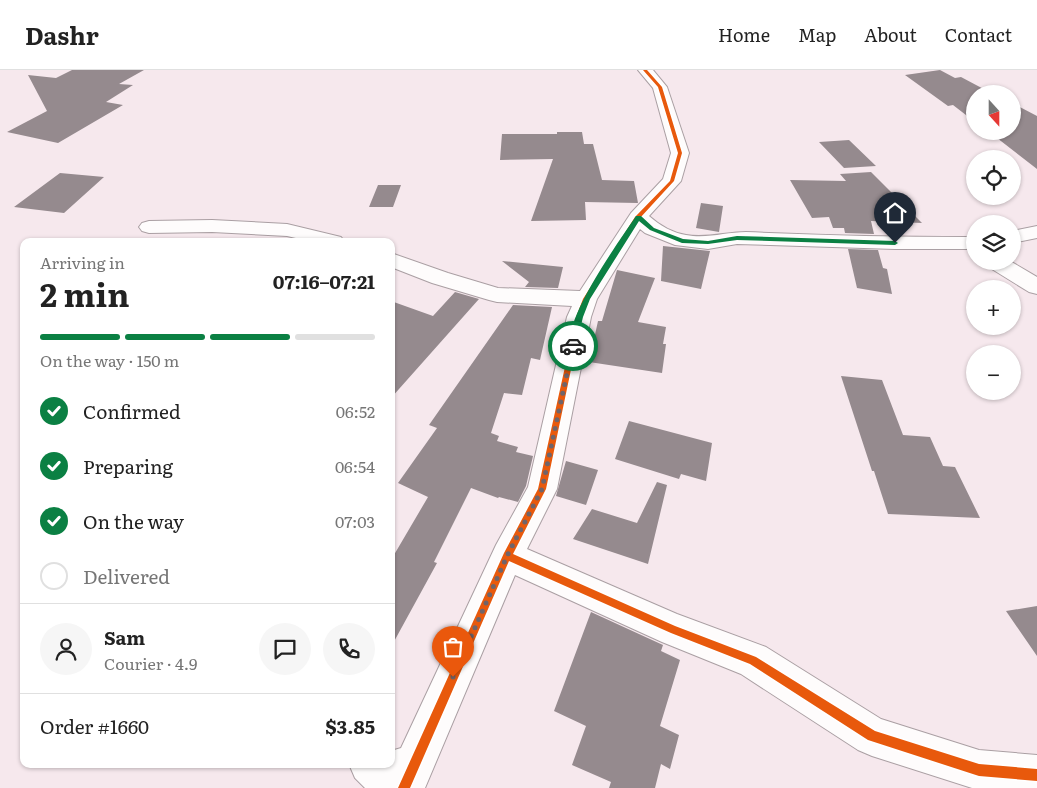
<!DOCTYPE html>
<meta charset="utf-8">
<style>
:root{--surface:#fff;--page:#f6f6f6;--text:#222;--muted:#767676;--line:#e0e0e0;--accent:#0b8043}
body{margin:0;font-family:Literata,serif;background:var(--page);color:var(--text);height:100vh;display:flex;flex-direction:column;font-size:19px;white-space:nowrap}
*{box-sizing:border-box;margin:0}
p{font-size:16px;color:var(--muted)}
.icon{flex:none;width:28px;height:28px;fill:none;stroke:currentColor;stroke-width:2;stroke-linecap:round;stroke-linejoin:round}
.map{position:relative;flex:1;overflow:hidden}
.details{position:absolute;left:20px;top:168px;width:375px;height:530px;display:flex;flex-direction:column;background:var(--surface);border-radius:10px;box-shadow:0 1px 4px #0004}
.details>*{flex:none}
.needle{width:32px;rotate:159deg}
.tools{position:absolute;left:966px;top:15px;display:grid;gap:10px}
.tools a{display:grid;place-items:center;width:55px;height:55px;border-radius:50%;background:var(--surface);box-shadow:0 1px 4px #0004;font-size:25px}
.pin{position:absolute;display:grid;place-items:center;width:42px;height:42px;color:#fff;margin:-51px -21px;border-radius:50% 50% 50% 0;rotate:-45deg;box-shadow:0 0 5px #0007}
.pin .icon{rotate:45deg}
.courier{position:absolute;display:grid;place-items:center;width:50px;height:50px;margin:-25px;border:4px solid #0b8043;border-radius:50%;background:#fff;color:#222;box-shadow:0 1px 6px #0007}
.summary em{font-style:normal;font-weight:700}
.summary div{display:flex;flex-direction:column-reverse}
.summary{display:flex;align-items:center;justify-content:space-between;height:85px;padding:0 20px}
h1{font-size:32px;font-weight:700;line-height:38px}
.bar{display:grid;grid-template-columns:repeat(4,1fr);gap:8px 5px;align-content:center;height:60px;padding:0 20px}
.bar i{height:6px;border-radius:4px;background:var(--line)}
.bar .selected{background:var(--accent)}
.bar p{grid-column:span 4}
.line{display:flex;align-items:center;gap:12px;padding:0 20px;border-top:1px solid var(--line)}
.line div{flex:1}
.round{display:grid;place-items:center;flex:none;width:52px;height:52px;border-radius:26px;background:var(--page)}
ol{padding:0 20px;list-style:none}
li{display:flex;align-items:center;gap:15px;height:55px}
li p{margin-inline-start:auto}
li .icon{padding:5px;border-radius:50%;background:var(--accent);color:#fff;stroke-width:4}
li:last-child{color:var(--muted)}
li i{width:28px;height:28px;border:2px solid var(--line);border-radius:50%}
header{display:flex;align-items:center;gap:30px;box-sizing:border-box;height:70px;padding:0 25px;background:var(--surface);border-bottom:1px solid var(--line)}
header strong{font-size:24px}
nav{display:flex;gap:28px;margin-inline-start:auto;font-size:18px}
.map>svg:first-child{display:block}
.building{fill:#958a8e}
.lines{fill:none;stroke-linecap:round;stroke-linejoin:round}
.minor-casing{stroke:#aa9fa3;stroke-width:2}
.minor{fill:#fefcfc;fill-rule:evenodd}
.cycleway-casing{stroke:#fff;stroke-width:3}
.cycleway{fill:#e8590c;fill-rule:evenodd}
.route{fill:#0b8043}
.done{stroke:#706469;stroke-width:5;stroke-dasharray:0 9}
</style>
<header>
<strong>Dashr</strong>
<nav><a>Home</a><a>Map</a><a>About</a><a>Contact</a></nav>
</header>
<div class="map">
<svg width="1037" height="718" viewBox="0 0 1037 718">
<rect width="100%" height="100%" fill="#f6e8ed"/>
<path class="building" d="M72 0H144L119 14 133 15 106 32 123 35 58 73 7 62 47 41 28 5 56 8Z
M940 0 955 8 961 7 993 24H975V52L953 35 948 36 905 5Z
M1012 33 1037 46V99L988 61H1012Z
M557 62H582L584 74H593L602 110 634 111 638 133 585 132 586 150 531 151 553 89 500 90 502 64H557Z
M849 70 876 96 844 98 819 72Z
M871 102 922 153 871 151 874 164 845 163 844 158H833L829 147 812 148 790 110 846 111 840 104Z
M60 103 104 107 64 143 14 137Z
M378 115H401L393 137H369Z
M701 133 723 136 719 162 696 158Z
M663 176 710 181 701 219 661 211Z
M848 179 878 180 883 198 887 199 892 224 857 218Z
M502 191 563 197 558 218 525 217 529 212Z
M617 200 655 208 638 252 666 257 663 274H666L662 303 589 292 598 251H602Z
M455 222 479 229 391 328V231L433 246Z
M513 235 552 237 540 290 531 288 522 325 504 323 491 363 499 366 497 371 518 377 516 382 533 386 526 416 518 432 499 427 498 428 471 418 434 492 437 493 391 577V490L428 427 398 413 437 358 429 355Z
M841 306 882 310 903 365 930 367 943 396 955 397 980 448 888 444 874 401H872Z
M629 351 712 373 706 411 681 404 679 409 615 389Z
M566 391 598 400 586 435 556 426Z
M657 412 667 415 648 494 573 469 592 439 637 453Z
M1037 536V586L1006 541Z
M591 542 663 575 661 581 680 590 660 656 679 665 670 699 661 694 655 718H609L611 712 572 695 586 656 554 641Z"/>
<g class="lines">
<g class="minor-casing">
<path id="minor" d="M638 0H653L667 17 689 83 681 111 649 146C659 155 673 163 686 165 707 169 726 162 746 162 820 165 893 167 967 167L974 169 975 176 967 179H895L737 174 708 179 675 175 645 163 640 159 597 229 591 247 557 419 527 479 677 544 766 577 881 649 979 680 1037 685V718H972L872 686 858 680 741 604 662 572 515 505 425 718H365L355 708 349 694H391V681L401 678 496 475 528 417 567 247 572 236 497 232 489 230 432 213 391 197V183L448 203 498 218 580 221 631 143 663 109 671 83 653 18Z
M212 150 287 154 341 167 344 171H309L287 166 212 162 149 163 142 161 139 157 142 153 149 151Z
M1037 156V168L1012 173V161Z
M984 191H1010L1037 207V224L1029 222 987 196Z"/>
</g>
<use href="#minor" class="minor"/>
<g class="cycleway-casing">
<path id="cycleway" d="M643 0H647L662 17 682 83 674 111 640 148 589 229 582 247 546 419 513 484 675 556 756 587 875 661 979 694 1037 699V711L979 706 868 670 750 594 671 563 509 491 410 718H398L504 483 538 419 576 247 583 229 635 147 670 111 678 83 658 17Z"/>
</g>
<use href="#cycleway" class="cycleway"/>
</g>
<path class="route" d="M636 146H641L654 158 683 169 708 171 737 166 895 171 898 173 895 175 737 170 708 174 682 173 650 160 639 151 590 229 583 247 576 276 570 278C564 247 618 173 636 146Z"/>
<g class="lines">
<path class="done" d="M453 607 507 486 542 419 573 276"/>
</g>
</svg>
<div class="tools">
<a><svg class="needle" viewBox="-14 -14 28 28"><path d="M0-13l5 13h-10z" fill="#e53935"/><path d="M0 13l5-13h-10z" fill="#767676"/></svg></a>
<a><svg class="icon" aria-label="locate" viewBox="0 0 24 24"><circle cx="12" cy="12" r="6"/><path d="M12 2v4M12 18v4M2 12h4M18 12h4"/></svg></a>
<a><svg class="icon" aria-label="layers" viewBox="0 0 24 24"><path d="M12 4l9 5-9 5-9-5zM3 14l9 5 9-5"/></svg></a>
<a>+</a>
<a>−</a>
</div>
<div class="pin" style="left:453px;top:607px;background:#ea580c"><svg class="icon" aria-label="bag" viewBox="0 0 24 24"><path d="M5 8h14l-1 12H6zM9 8a3 3 0 0 1 6 0"/></svg></div>
<div class="pin" style="left:895px;top:173px;background:#1f2937"><svg class="icon" aria-label="home" viewBox="0 0 24 24"><path d="M3 11l9-7 9 7M6 9v11h12V9"/></svg></div>
<div class="courier" style="left:573px;top:276px"><svg class="icon" aria-label="car" viewBox="0 0 24 24"><path d="M5 17H2v-5l4-1 3-4h7l3 4 3 1v5h-3M9 17h6M6 11h13"/><circle cx="7" cy="17" r="2"/><circle cx="17" cy="17" r="2"/></svg></div>
<section class="details">
<div class="summary"><div><h1>2 min</h1><p>Arriving in</p></div><em>07:16–07:21</em></div>
<div class="bar"><i class="selected"></i><i class="selected"></i><i class="selected"></i><i></i><p>On the way · 150 m</p></div>
<ol>
<li><svg class="icon" aria-label="check" viewBox="0 0 24 24"><path d="M5 12l5 5 9-10"/></svg>Confirmed<p>06:52</p></li>
<li><svg class="icon" aria-label="check" viewBox="0 0 24 24"><path d="M5 12l5 5 9-10"/></svg>Preparing<p>06:54</p></li>
<li><svg class="icon" aria-label="check" viewBox="0 0 24 24"><path d="M5 12l5 5 9-10"/></svg>On the way<p>07:03</p></li>
<li><i></i>Delivered</li>
</ol>
<div class="line" style="height:90px"><a class="round"><svg class="icon" aria-label="person" viewBox="0 0 24 24"><circle cx="12" cy="8" r="4"/><path d="M4 21q1-7 8-7t8 7"/></svg></a><div><b>Sam</b><p>Courier · 4.9</p></div><a class="round"><svg class="icon" aria-label="chat" viewBox="0 0 24 24"><path d="M4 5h16v11H9l-5 4z"/></svg></a><a class="round"><svg class="icon" aria-label="phone" viewBox="0 0 24 24"><path d="M5 4h4l2 5-3 2q2 4 5 5l2-3 5 2v4C11 20 4 13 5 4z"/></svg></a></div>
<div class="line" style="height:65px"><div>Order #1660</div><b>$3.85</b></div>
</section>
</div>
